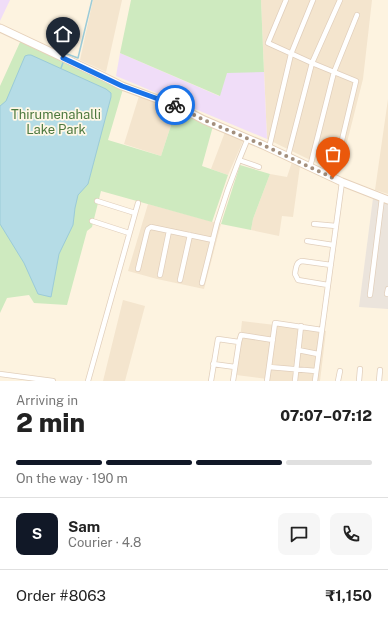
<!DOCTYPE html>
<meta charset="utf-8">
<style>
:root{--surface:#fff;--page:#f6f6f6;--text:#222;--muted:#767676;--line:#e0e0e0;--accent:#111827}
body{margin:0;font-family:"Public Sans",sans-serif;background:var(--page);color:var(--text);height:100vh;display:flex;flex-direction:column;font-size:15px;white-space:nowrap}
*{box-sizing:border-box;margin:0}
p{font-size:13px;color:var(--muted)}
.icon{flex:none;width:22px;height:22px;fill:none;stroke:currentColor;stroke-width:2;stroke-linecap:round;stroke-linejoin:round}
.map{position:relative;height:381px;overflow:hidden}
.details{display:flex;flex-direction:column;background:var(--surface);flex:1}
.details>*{flex:none}
.pin{position:absolute;display:grid;place-items:center;width:34px;height:34px;color:#fff;margin:-41px -17px;border-radius:50% 50% 50% 0;rotate:-45deg;box-shadow:0 0 4px #0007}
.pin .icon{rotate:45deg}
.courier{position:absolute;display:grid;place-items:center;width:40px;height:40px;margin:-20px;border:3px solid #1a73e8;border-radius:50%;background:#fff;color:#222;box-shadow:0 1px 5px #0007}
.summary em{font-style:normal;font-weight:800}
.summary div{display:flex;flex-direction:column-reverse}
.summary{display:flex;align-items:center;justify-content:space-between;height:68px;padding:0 16px}
h1{font-size:26px;font-weight:800;line-height:30px}
.bar{display:grid;grid-template-columns:repeat(4,1fr);gap:6px 4px;align-content:center;height:48px;padding:0 16px}
.bar i{height:5px;border-radius:3px;background:var(--line)}
.bar .on{background:var(--accent)}
.bar p{grid-column:span 4}
.line{display:flex;align-items:center;gap:10px;padding:0 16px;border-top:1px solid var(--line)}
.line div{flex:1}
.round{display:grid;place-items:center;flex:none;width:42px;height:42px;border-radius:8px;background:var(--page)}
.map>svg:first-child{display:block}
.residential{fill:#f4e5ce}
.industrial{fill:#ebe4dc}
.education{fill:#f0ddf8}
.green{fill:#ceeabf}
.water{fill:#b5dce6;stroke:#9bcbd8}
.lines{fill:none;stroke-linecap:round;stroke-linejoin:round}
.stream{stroke:#9bcbd8;stroke-width:1.5}
.street-casing{stroke:#e1cfbc;stroke-width:6}
.secondary-casing{stroke:#e6d1ba;stroke-width:9}
.street{stroke:#fff;stroke-width:4.5}
.secondary{stroke:#fff;stroke-width:7}
.done{stroke:#a38f7d;stroke-width:4;stroke-dasharray:0 7.2}
.route{stroke:#1a73e8;stroke-width:5}
.labels{text-anchor:middle;dominant-baseline:central;stroke-width:3.5;stroke-linejoin:round;paint-order:stroke}
.park-label{font-size:13px;fill:#4d793f;stroke:#fff7e6}
</style>
<div class="map">
<svg width="388" height="381" viewBox="0 0 388 381">
<rect width="100%" height="100%" fill="#fdf3e0"/>
<path class="residential" d="M93 0H122L106 72 80 60Z
M261 0H372L363 79 339 174 267 139Z
M139 96 176 110 161 156 124 144Z
M388 99V194L375 190Z
M225 132 244 139 228 175 211 169Z
M292 162 300 166 293 217 282 216 279 236 251 230 253 219 270 174 287 177Z
M148 204 221 224 204 289 157 279 128 271Z
M123 300 145 306 125 381H103Z
M242 321 326 331 320 381H267V379L236 375Z"/>
<path class="industrial" d="M373 198 388 204V309L359 307Z"/>
<path class="education" d="M0 0H10L0 21Z
M120 53 219 96 227 72H264L267 139 116 76Z"/>
<path class="green" d="M131 0H261L264 72 227 73 220 96 120 53Z
M21 40 123 89 108 140 161 156 176 110 213 126 202 166 228 175 212 222 101 191 92 227 87 231 67 305 34 303 29 295 7 298 0 313V86Z
M240 165 270 174 253 219 251 230 221 224Z"/>
<path class="water" d="M28 55H31L106 89 111 93V97L88 184 78 195 75 208 73 225 59 254 51 297 38 294 24 263 0 224V106L6 101 25 56Z"/>
<g class="lines">
<path class="stream" d="M66 57 67 54 78 58 92 0
M61 68 64 60"/>
<g class="street-casing">
<path id="street" d="M286 0 268 43 312 63 356 81 333 178
M248 138 239 160 259 167
M269 148 291 54 313 0
M288 156 312 63 340 0
M310 167 334 72 357 15
M97 201 135 213
M92 221 129 233
M314 224 336 226
M307 241 333 245
M138 269 147 232 148 229 151 227 213 240
M160 275 169 231
M180 280 190 235
M202 283 217 223 228 189 239 160
M328 285 298 280 295 274C296 268 296 262 302 261L331 265
M387 294 388 289
M370 295 382 198
M239 342 241 335 273 340
M298 350 318 354
M213 364 235 367
M316 371 269 367 275 323 322 330
M0 374 53 381
M88 381 138 203
M211 381 218 339 239 342 233 381
M267 381 269 367
M295 381 301 326
M315 381 342 182
M338 381 340 371
M359 381 360 369
M379 381 380 370"/>
</g>
<g class="secondary-casing">
<path id="secondary" d="M0 28 100 75 122 86 179 107 204 120 263 145 342 182 388 200"/>
</g>
<use href="#street" class="street"/>
<use href="#secondary" class="secondary"/>
</g>
<g class="lines">
<path class="done" d="M175 105 204 120 263 145 333 178"/>
<path class="route" d="M63 58 122 86 175 105"/>
</g>
<g class="labels">
<g class="park-label">
<text x="56" y="114">Thirumenahalli<tspan x="56" dy="15">Lake Park</tspan></text>
</g>
</g>
</svg>
<div class="pin" style="left:333px;top:178px;background:#ea580c"><svg class="icon" aria-label="bag" viewBox="0 0 24 24"><path d="M5 8h14l-1 12H6zM9 8a3 3 0 0 1 6 0"/></svg></div>
<div class="pin" style="left:63px;top:58px;background:#1f2937"><svg class="icon" aria-label="home" viewBox="0 0 24 24"><path d="M3 11l9-7 9 7M6 9v11h12V9"/></svg></div>
<div class="courier" style="left:175px;top:105px"><svg class="icon" aria-label="bike" viewBox="0 0 24 24"><circle cx="6" cy="16" r="4"/><circle cx="18" cy="16" r="4"/><path d="M6 16l4-8h5l3 8M10 8l3 8H6M13 5h3"/></svg></div>
</div>
<section class="details">
<div class="summary"><div><h1>2 min</h1><p>Arriving in</p></div><em>07:07–07:12</em></div>
<div class="bar"><i class="on"></i><i class="on"></i><i class="on"></i><i></i><p>On the way · 190 m</p></div>
<div class="line" style="height:72px"><b class="round" style="background:var(--accent);color:#fff">S</b><div><b>Sam</b><p>Courier · 4.8</p></div><a class="round"><svg class="icon" aria-label="chat" viewBox="0 0 24 24"><path d="M4 5h16v11H9l-5 4z"/></svg></a><a class="round"><svg class="icon" aria-label="phone" viewBox="0 0 24 24"><path d="M5 4h4l2 5-3 2q2 4 5 5l2-3 5 2v4C11 20 4 13 5 4z"/></svg></a></div>
<div class="line" style="height:52px"><div>Order #8063</div><b>₹1,150</b></div>
</section>
